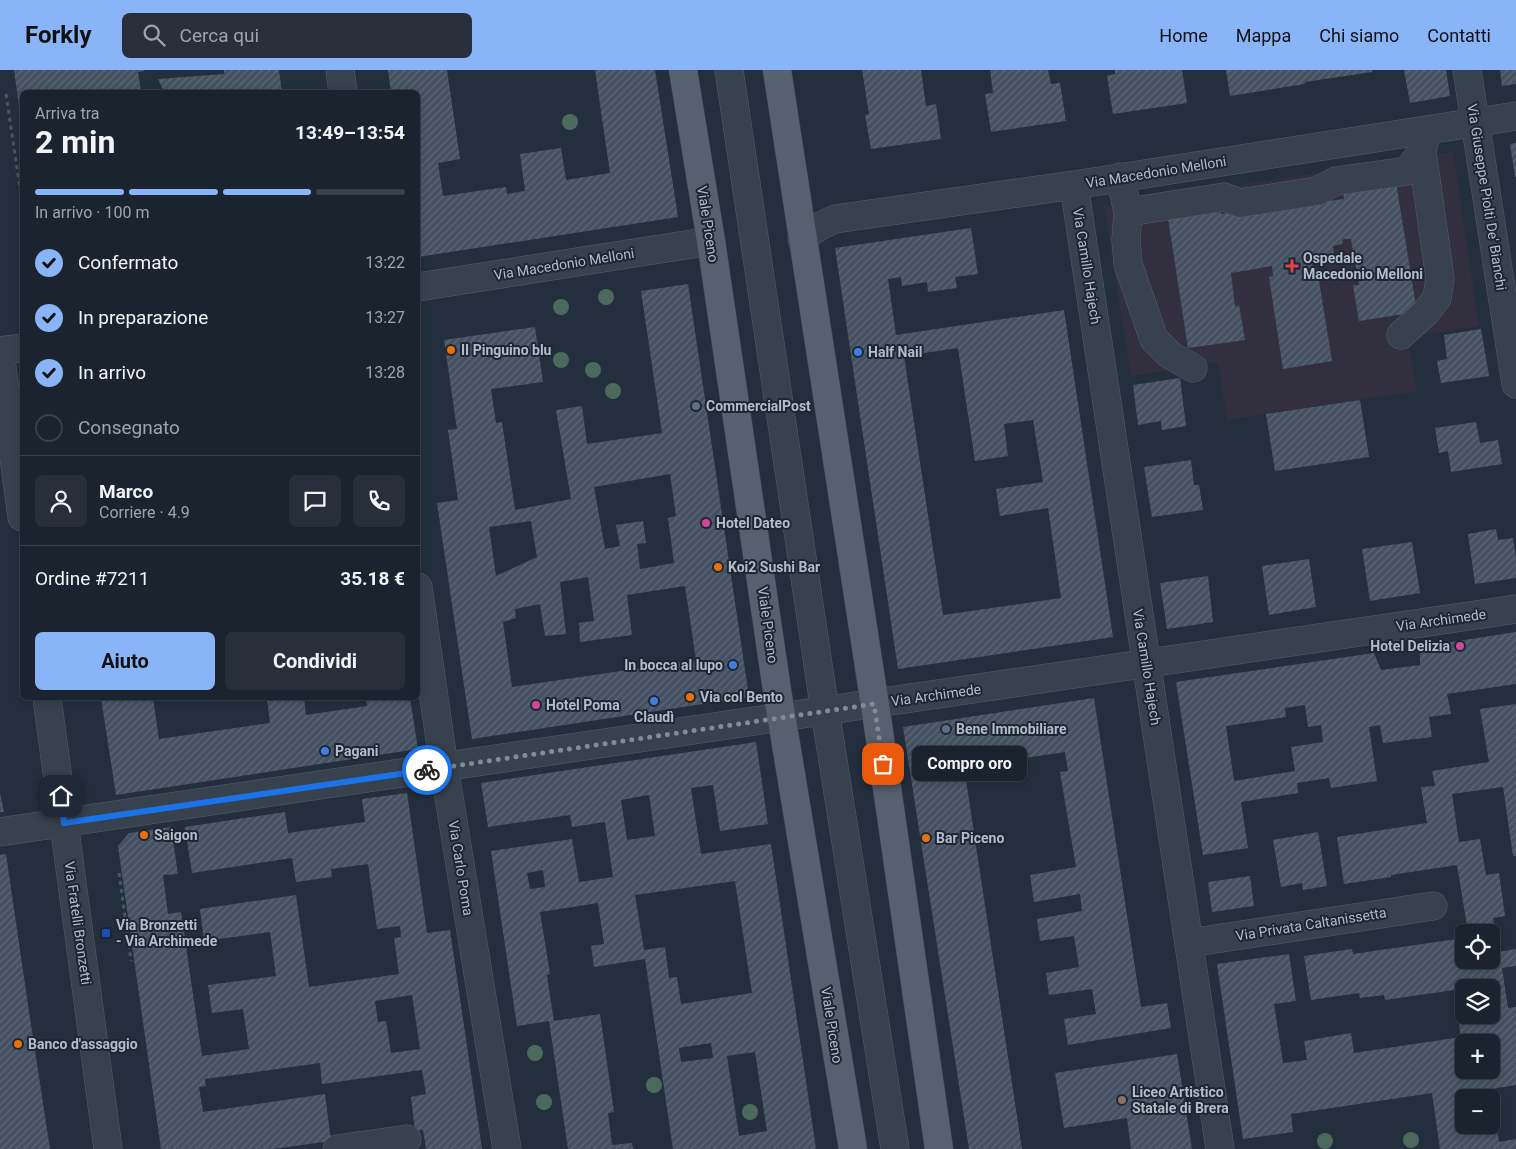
<!DOCTYPE html>
<html lang="it">
<meta charset="utf-8">
<style>
:root{--surface:#1b232e;--page:#282f3a;--text:#f1f3f6;--muted:#a0a4aa;--line:#39404a;--accent:#8ab4f8}
body{margin:0;font-family:Roboto,sans-serif;background:var(--page);color:var(--text);height:100vh;display:flex;flex-direction:column;font-size:19px;white-space:nowrap}
*{box-sizing:border-box;margin:0}
p{font-size:16px;color:var(--muted)}
.icon{flex:none;width:28px;height:28px;fill:none;stroke:currentColor;stroke-width:2;stroke-linecap:round;stroke-linejoin:round}
.map{position:relative;flex:1;overflow:hidden}
.side{position:absolute;left:20px;top:20px;width:400px;height:610px;display:flex;flex-direction:column;background:var(--surface);border-radius:8px;box-shadow:0 2px 8px #0003,0 0 0 1px var(--line)}
.side>*{flex:none}
.buttons{position:absolute;left:1455px;top:854px;display:grid;gap:10px}
.buttons a{display:grid;place-items:center;width:45px;height:45px;border-radius:8px;background:var(--surface);box-shadow:0 2px 8px #0003,0 0 0 1px var(--line);font-size:25px}
.pin{position:absolute;display:grid;place-items:center;width:42px;height:42px;color:#fff;margin:-21px;border-radius:10px;box-shadow:0 2px 8px #0006}
.courier{position:absolute;display:grid;place-items:center;width:50px;height:50px;margin:-25px;border:4px solid #1a73e8;border-radius:50%;background:#fff;color:#222;box-shadow:0 1px 6px #0007}
.bubble{position:absolute;height:35px;border-radius:8px;background:var(--surface);box-shadow:0 2px 8px #0003,0 0 0 1px var(--line);font-size:16px;font-weight:700;line-height:35px;text-align:center}
.headline em{font-style:normal;font-weight:700}
.headline div{display:flex;flex-direction:column-reverse}
.headline{display:flex;align-items:center;justify-content:space-between;height:85px;padding:0 15px}
h1{font-size:32px;font-weight:700;line-height:38px}
.bar{display:grid;grid-template-columns:repeat(4,1fr);gap:8px 5px;align-content:center;height:60px;padding:0 15px}
.bar i{height:6px;border-radius:4px;background:var(--line)}
.bar .active{background:var(--accent)}
.bar p{grid-column:span 4}
.line{display:flex;align-items:center;gap:12px;padding:0 15px;border-top:1px solid var(--line)}
.line div{flex:1}
.round{display:grid;place-items:center;flex:none;width:52px;height:52px;border-radius:8px;background:var(--page)}
ol{padding:0 15px;list-style:none}
li{display:flex;align-items:center;gap:15px;height:55px}
li p{margin-inline-start:auto}
li .icon{padding:5px;border-radius:50%;background:var(--accent);color:#111;stroke-width:4}
li:last-child{color:var(--muted)}
li i{width:28px;height:28px;border:2px solid var(--line);border-radius:50%}
.action{display:flex;gap:10px;margin-top:auto;padding:10px 15px}
.action a{flex:1;height:58px;border-radius:8px;background:var(--accent);color:#111;font-size:20px;font-weight:700;line-height:58px;text-align:center}
.action a+a{background:var(--page);color:var(--text)}
header{display:flex;align-items:center;gap:30px;box-sizing:border-box;height:70px;padding:0 25px;background:var(--accent);color:#111}
header strong{font-size:24px}
nav{display:flex;gap:28px;margin-inline-start:auto;font-size:18px}
.search{width:350px;height:45px;background:var(--page);display:flex;align-items:center;gap:12px;box-sizing:border-box;padding:0 18px;border-radius:8px;color:var(--muted);font-size:19px}
.map>svg:first-child{display:block}
.medical{fill:#32303f}
.building{fill:url(#building-hatch);fill-rule:evenodd}
.lines{fill:none;stroke-linecap:round;stroke-linejoin:round}
.minor-casing{stroke:#565f6c;stroke-width:29}
.major-casing{stroke:#414a57;stroke-width:29}
.path{stroke:#44595c;stroke-width:3;stroke-dasharray:4 4;stroke-linecap:butt}
.minor{stroke:#38414e;stroke-width:28}
.major{stroke:#56606e;stroke-width:28}
.tree{fill:#4b6a5d}
.done{stroke:#828b98;stroke-width:5;stroke-dasharray:0 9}
.route{stroke:#1a73e8;stroke-width:6}
.health-dot{fill:#e0444e;stroke:#1d2633;stroke-width:2}
.food-dot{fill:#e8710a;stroke:#1d2633;stroke-width:2}
.shop-dot{fill:#3f7fe0;stroke:#1d2633;stroke-width:2}
.service-dot{fill:#5c6f8a;stroke:#1d2633;stroke-width:2}
.hotel-dot{fill:#d1479c;stroke:#1d2633;stroke-width:2}
.transit-dot{fill:#1a4fb4;stroke:#1d2633;stroke-width:2}
.education-dot{fill:#8d6e63;stroke:#1d2633;stroke-width:2}
.labels{text-anchor:middle;dominant-baseline:central;stroke-width:4;stroke-linejoin:round;paint-order:stroke}
.street-label{font-size:14px;fill:#b4bcc9;stroke:#1d2633}
.poi-label{font-size:14px;font-weight:bold;fill:#b4bcc9;stroke:#1d2633;text-anchor:start}
</style>
<header>
<strong>Forkly</strong>
<div class="search"><svg class="icon" aria-label="search" viewBox="0 0 24 24"><circle cx="10" cy="10" r="6"/><path d="M15 15l6 6"/></svg>Cerca qui</div>
<nav><a>Home</a><a>Mappa</a><a>Chi siamo</a><a>Contatti</a></nav>
</header>
<div class="map">
<svg width="1516" height="1079" viewBox="0 0 1516 1079">
<defs>
<pattern id="building-hatch" width="6" height="6" patternUnits="userSpaceOnUse" patternTransform="scale(1.25)"><rect width="6" height="6" fill="#455162"/><path d="M-1 1l2-2M0 6l6-6M5 7l2-2" fill="none" stroke="#5d6877"/></pattern>
</defs>
<rect width="100%" height="100%" fill="#242f3e"/>
<path class="medical" d="M1453 82 1479 256 1408 267 1417 321 1227 350 1218 292 1131 306 1104 136Z"/>
<path class="building" d="M14 0H144V1L138 2 141 22H22L21 51Z
M224 0H279L282 22H164L158 9 224 4Z
M388 0H447L460 89 438 93 443 126 506 117 507 124 525 121 520 84 561 78 566 110 610 103 595 0H655L678 147 418 187V22H391Z
M862 0H921L926 36 936 34 941 69 871 79 865 45 869 44Z
M990 0H1048L1051 14 1060 13 1066 51 991 62 985 24 993 23Z
M1115 0H1182L1187 33 1113 44 1107 6 1115 4Z
M1226 0H1372V2L1305 12V14L1230 26Z
M1404 0H1446L1450 26 1410 33Z
M1500 0H1516V14L1502 16Z
M1516 73V107H1515L1510 74Z
M1396 112 1417 242 1359 251 1353 215H1359L1351 169H1343L1342 174 1333 176 1334 184 1311 188 1313 199 1317 198 1332 291 1283 299 1269 207 1273 206 1272 196 1231 203 1235 237 1239 235 1245 270 1188 278 1168 148 1220 141 1221 144 1344 129 1343 120Z
M971 158 978 204 955 207 957 218 928 222 927 212 902 216 901 207 888 209 896 265 1064 240 1113 567 898 599 835 178ZM958 278 975 391 1008 386 1004 354 1033 350 1043 412 996 419 1000 446 1048 438 1061 528 943 545 904 286Z
M688 214 749 627 472 669 437 433 458 430 448 360 457 359 444 270 535 257 543 312 491 319 496 353 502 352 515 440 571 429 556 340 582 336 587 374 662 363 641 221ZM670 404 676 446 668 448 674 493 640 499 637 474 646 473 643 451 616 455 620 476 605 479 594 417ZM531 451 537 487 496 506 489 457ZM588 507 594 551 579 553 580 572 632 565 627 525 685 516 696 590 512 617 503 552 516 548 515 539 540 534 545 566 566 564 560 512Z
M1481 259 1489 306 1441 313 1437 291 1447 289 1444 265Z
M1180 308 1186 356 1162 360 1161 351 1138 355 1133 315Z
M1360 330 1369 387 1275 401 1266 344Z
M1476 352 1480 373 1498 370 1502 394 1451 402 1448 381 1439 383 1435 358Z
M1191 390 1194 415H1199L1203 440 1152 447 1144 397Z
M1496 459 1498 470 1513 468 1516 488V508L1475 514 1468 464Z
M1412 472 1420 523 1370 531 1362 479Z
M1309 489 1316 537 1269 545 1262 496Z
M1208 506 1213 552 1167 559 1160 513Z
M1516 562V614L1447 624 1451 644 1429 647 1432 667 1383 673 1380 655 1369 657 1377 711 1331 718 1329 708 1297 713 1298 723 1241 732 1248 778 1203 785 1176 612 1374 583 1381 600 1420 595V577ZM1305 635 1308 657 1321 655 1323 672 1291 677 1295 701 1234 711 1226 656 1286 647 1285 638Z
M101 628H153L159 669 270 653 267 628H304L306 645 367 636 366 628H410L418 679 116 725Z
M1094 628 1141 937 1167 933 1171 958 1068 975 1064 949 1096 944 1092 919 1049 925 1046 903 1079 897 1074 866 1040 871 1037 849 1082 841 1080 824 1034 832 1030 805 1076 797 1060 702 1068 701 1065 682 964 697 1022 1079H969L903 657Z
M1516 634V786H1513L1503 717 1452 724 1459 772 1480 769 1486 805 1499 803 1505 846 1493 848 1498 882 1516 879V896L1502 898 1508 938 1516 937V1015L1491 1019 1492 1028H1464V1055H1491L1492 1030 1499 1072 1516 1069V1079H1440L1432 1023 1291 1044 1293 1062 1243 1069 1217 894 1289 884 1296 931 1274 934 1283 993 1307 990 1304 971 1351 963 1354 983 1461 967 1454 920 1385 930 1384 925 1360 928 1359 923 1311 930 1304 886 1352 879 1353 884 1464 868V890H1491V862H1468L1457 795 1391 805V807L1344 814 1337 767 1427 753 1421 717 1435 716 1432 701 1489 692 1480 639ZM1464 918H1491V945H1464ZM1464 972H1491V1000H1464Z
M756 672 768 754 720 761 713 715 691 718 701 784 771 774 816 1079H673L645 889 594 897 591 876 604 874 598 833 540 842 550 904 547 905 550 926 554 951 600 944 614 1042 608 1043 612 1075 632 1073 633 1079H568L549 951 517 956 491 781 572 769 579 812 613 807 605 752 572 757 570 745 488 757 481 713ZM649 725 655 766 627 770 621 730ZM543 800 545 817 530 819 527 803ZM735 811 752 923 681 934 677 907 669 908 665 877 644 880 635 825ZM711 973 713 988 681 992 679 978ZM755 982 767 1061 739 1066 727 986Z
M0 723 4 742H0Z
M407 723 427 863 450 860 482 1079H426L423 1060 415 1061 411 1027 426 1024 422 1000 322 1014 320 993 205 1009 206 1016 199 1017 203 1042 325 1024 331 1071 273 1079H161L118 776 129 763 171 757 178 804 163 805 168 844 181 842 202 986 249 979 243 939 212 943 208 915 276 906 270 862 204 871 200 839 296 825 309 917 399 904 394 868 401 867 400 856 377 859 368 794 331 799 332 807 296 812 292 788 192 803 185 757 285 742 288 763 365 752 362 729ZM412 925 420 979 391 983 386 951 378 952 375 931Z
M1318 762 1327 816 1303 820 1302 813 1281 817 1273 770Z
M6 784 28 935 50 1079H0V785Z
M1250 806 1254 836 1212 842 1208 812Z
M1177 984 1192 1079H1131L1127 1048 1064 1058 1055 1003Z"/>
<g class="lines">
<g class="minor-casing">
<path id="minor" d="M340 0 343 22
M729 0 825 641 895 1079
M1467 0 1516 314
M1120 107 1128 142 1224 127 1240 133 1279 127 1317 121 1336 111 1407 101 1422 82 1427 60
M1074 115 1220 1079
M1128 142 1126 170 1128 194 1154 269 1170 285 1193 298
M802 169 818 157 835 149 1074 115 1516 46
M418 217 711 171
M1401 265 1425 243 1437 228 1440 208 1422 82
M0 281 22 278
M0 283 22 447
M418 517 444 697 507 1079
M47 628 108 1079
M0 762 1516 539
M1189 873 1433 836
M337 1079 407 1069"/>
</g>
<g class="major-casing">
<path id="major" d="M683 0 711 171 777 620 853 1079
M777 0 878 655 939 1079"/>
</g>
<path class="path" d="M6 24 21 125
M119 803 131 891"/>
<use href="#minor" class="minor"/>
<use href="#major" class="major"/>
</g>
<g class="tree">
<circle cx="570" cy="52" r="8"/>
<circle cx="606" cy="227" r="8"/>
<circle cx="561" cy="237" r="8"/>
<circle cx="561" cy="290" r="8"/>
<circle cx="593" cy="300" r="8"/>
<circle cx="613" cy="321" r="8"/>
<circle cx="535" cy="983" r="8"/>
<circle cx="654" cy="1015" r="8"/>
<circle cx="544" cy="1032" r="8"/>
<circle cx="750" cy="1042" r="8"/>
<circle cx="1411" cy="1070" r="8"/>
<circle cx="1325" cy="1071" r="8"/>
</g>
<g class="lines">
<path class="done" d="M427 700 874 634 883 694"/>
<path class="route" d="M61 726 64 753 427 700"/>
</g>
<path class="health-dot" d="M1289.5 188.5h5v5h5v5h-5v5h-5v-5h-5v-5h5z"/>
<g class="food-dot">
<circle cx="451" cy="280" r="5"/>
<circle cx="718" cy="497" r="5"/>
<circle cx="690" cy="627" r="5"/>
<circle cx="144" cy="765" r="5"/>
<circle cx="926" cy="768" r="5"/>
<circle cx="18" cy="974" r="5"/>
</g>
<g class="shop-dot">
<circle cx="858" cy="282" r="5"/>
<circle cx="733" cy="595" r="5"/>
<circle cx="654" cy="631" r="5"/>
<circle cx="325" cy="681" r="5"/>
</g>
<g class="service-dot">
<circle cx="696" cy="336" r="5"/>
<circle cx="946" cy="659" r="5"/>
</g>
<g class="hotel-dot">
<circle cx="706" cy="453" r="5"/>
<circle cx="1460" cy="576" r="5"/>
<circle cx="536" cy="635" r="5"/>
</g>
<rect class="transit-dot" x="101" y="858" width="10" height="10" rx="2.5"/>
<circle class="education-dot" cx="1122" cy="1030" r="5"/>
<g class="labels">
<g class="street-label">
<text transform="translate(1156 102) rotate(-9)">Via Macedonio Melloni</text>
<text transform="translate(1487 127) rotate(81)">Via Giuseppe Piolti De' Bianchi</text>
<text transform="translate(708 154) rotate(81)">Viale Piceno</text>
<text transform="translate(564 194) rotate(-9)">Via Macedonio Melloni</text>
<text transform="translate(1087 196) rotate(81)">Via Camillo Hajech</text>
<text transform="translate(1441 550) rotate(-8)">Via Archimede</text>
<text transform="translate(768 555) rotate(82)">Viale Piceno</text>
<text transform="translate(1147 597) rotate(81)">Via Camillo Hajech</text>
<text transform="translate(936 625) rotate(-8)">Via Archimede</text>
<text transform="translate(461 798) rotate(81)">Via Carlo Poma</text>
<text transform="translate(78 853) rotate(82)">Via Fratelli Bronzetti</text>
<text transform="translate(1311 854) rotate(-9)">Via Privata Caltanissetta</text>
<text transform="translate(832 955) rotate(81)">Viale Piceno</text>
</g>
<g class="poi-label">
<text x="1303" y="188">Ospedale<tspan x="1303" dy="16">Macedonio Melloni</tspan></text>
<text x="461" y="280">II Pinguino blu</text>
<text x="868" y="282">Half Nail</text>
<text x="706" y="336">CommercialPost</text>
<text x="716" y="453">Hotel Dateo</text>
<text x="728" y="497">Koi2 Sushi Bar</text>
<text x="1450" y="576" text-anchor="end">Hotel Delizia</text>
<text x="723" y="595" text-anchor="end">In bocca al lupo</text>
<text x="700" y="627">Via col Bento</text>
<text x="546" y="635">Hotel Poma</text>
<text x="654" y="647" text-anchor="middle">Claudì</text>
<text x="956" y="659">Bene Immobiliare</text>
<text x="335" y="681">Pagani</text>
<text x="154" y="765">Saigon</text>
<text x="936" y="768">Bar Piceno</text>
<text x="116" y="855">Via Bronzetti<tspan x="116" dy="16">- Via Archimede</tspan></text>
<text x="28" y="974">Banco d'assaggio</text>
<text x="1132" y="1022">Liceo Artistico<tspan x="1132" dy="16">Statale di Brera</tspan></text>
</g>
</g>
</svg>
<div class="buttons">
<a><svg class="icon" aria-label="locate" viewBox="0 0 24 24"><circle cx="12" cy="12" r="6"/><path d="M12 2v4M12 18v4M2 12h4M18 12h4"/></svg></a>
<a><svg class="icon" aria-label="layers" viewBox="0 0 24 24"><path d="M12 4l9 5-9 5-9-5zM3 14l9 5 9-5"/></svg></a>
<a>+</a>
<a>−</a>
</div>
<div class="pin" style="left:883px;top:694px;background:#ea580c"><svg class="icon" aria-label="bag" viewBox="0 0 24 24"><path d="M5 8h14l-1 12H6zM9 8a3 3 0 0 1 6 0"/></svg></div>
<div class="pin" style="left:61px;top:726px;background:#1f2937"><svg class="icon" aria-label="home" viewBox="0 0 24 24"><path d="M3 11l9-7 9 7M6 9v11h12V9"/></svg></div>
<div class="courier" style="left:427px;top:700px"><svg class="icon" aria-label="bike" viewBox="0 0 24 24"><circle cx="6" cy="16" r="4"/><circle cx="18" cy="16" r="4"/><path d="M6 16l4-8h5l3 8M10 8l3 8H6M13 5h3"/></svg></div>
<div class="bubble" style="left:912px;top:676px;width:115px">Compro oro</div>
<section class="side">
<div class="headline"><div><h1>2 min</h1><p>Arriva tra</p></div><em>13:49–13:54</em></div>
<div class="bar"><i class="active"></i><i class="active"></i><i class="active"></i><i></i><p>In arrivo · 100 m</p></div>
<ol>
<li><svg class="icon" aria-label="check" viewBox="0 0 24 24"><path d="M5 12l5 5 9-10"/></svg>Confermato<p>13:22</p></li>
<li><svg class="icon" aria-label="check" viewBox="0 0 24 24"><path d="M5 12l5 5 9-10"/></svg>In preparazione<p>13:27</p></li>
<li><svg class="icon" aria-label="check" viewBox="0 0 24 24"><path d="M5 12l5 5 9-10"/></svg>In arrivo<p>13:28</p></li>
<li><i></i>Consegnato</li>
</ol>
<div class="line" style="height:90px"><a class="round"><svg class="icon" aria-label="person" viewBox="0 0 24 24"><circle cx="12" cy="8" r="4"/><path d="M4 21q1-7 8-7t8 7"/></svg></a><div><b>Marco</b><p>Corriere · 4.9</p></div><a class="round"><svg class="icon" aria-label="chat" viewBox="0 0 24 24"><path d="M4 5h16v11H9l-5 4z"/></svg></a><a class="round"><svg class="icon" aria-label="phone" viewBox="0 0 24 24"><path d="M5 4h4l2 5-3 2q2 4 5 5l2-3 5 2v4C11 20 4 13 5 4z"/></svg></a></div>
<div class="line" style="height:65px"><div>Ordine #7211</div><b>35.18 €</b></div>
<div class="action"><a>Aiuto</a><a>Condividi</a></div>
</section>
</div>
